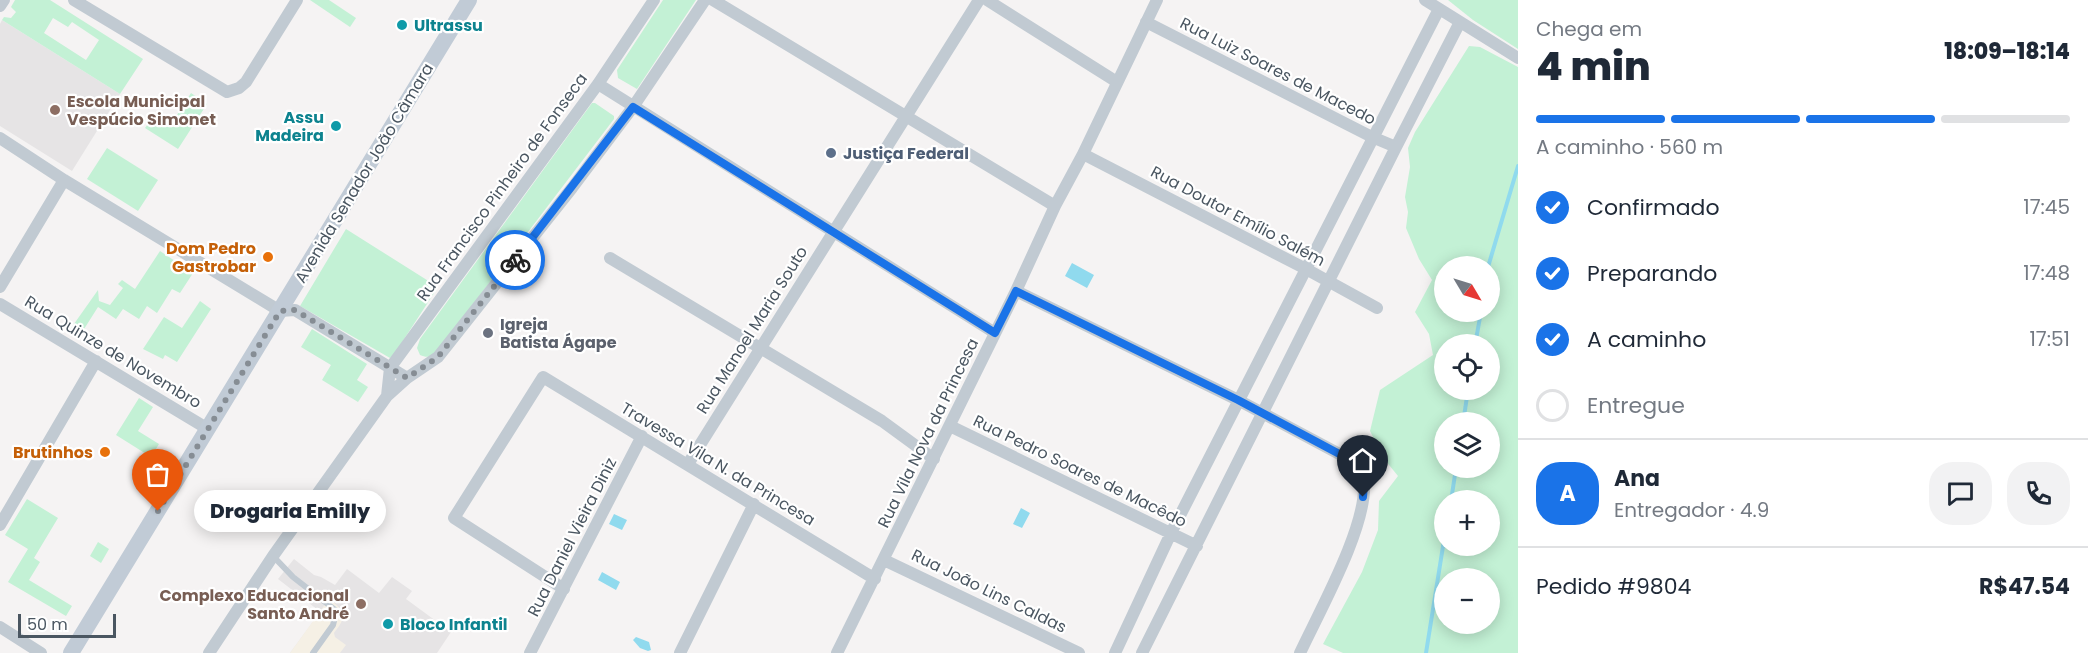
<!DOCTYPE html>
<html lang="pt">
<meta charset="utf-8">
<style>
:root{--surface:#fff;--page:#f2f2f3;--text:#1f2937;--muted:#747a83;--line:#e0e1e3;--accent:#1a73e8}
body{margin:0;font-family:Poppins,sans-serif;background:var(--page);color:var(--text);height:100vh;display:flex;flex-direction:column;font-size:22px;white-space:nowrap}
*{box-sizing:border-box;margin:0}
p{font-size:20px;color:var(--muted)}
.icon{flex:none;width:33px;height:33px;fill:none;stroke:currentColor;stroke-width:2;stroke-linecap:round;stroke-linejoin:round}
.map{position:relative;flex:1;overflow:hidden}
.drawer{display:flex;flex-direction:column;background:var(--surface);width:570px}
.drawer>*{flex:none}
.needle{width:39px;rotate:128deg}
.tools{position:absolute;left:1434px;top:256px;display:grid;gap:12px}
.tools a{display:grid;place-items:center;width:66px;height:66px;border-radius:50%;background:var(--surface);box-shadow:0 3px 15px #0003;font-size:30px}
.scale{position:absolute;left:18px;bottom:15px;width:98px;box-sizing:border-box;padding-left:6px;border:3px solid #4a5661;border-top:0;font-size:16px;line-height:21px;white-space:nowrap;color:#4a5661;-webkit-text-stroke:4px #fff;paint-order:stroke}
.pin{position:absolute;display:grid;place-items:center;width:51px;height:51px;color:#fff;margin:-62px -26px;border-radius:50% 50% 50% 0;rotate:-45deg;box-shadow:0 0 6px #0007}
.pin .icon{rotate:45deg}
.courier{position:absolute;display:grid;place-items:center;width:60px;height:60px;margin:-30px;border:4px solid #1a73e8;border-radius:50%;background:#fff;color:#222;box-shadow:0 2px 8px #0007}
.bubble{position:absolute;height:42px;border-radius:21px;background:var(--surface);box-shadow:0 3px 15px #0003;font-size:20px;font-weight:800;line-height:42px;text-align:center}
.overview em{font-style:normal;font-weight:800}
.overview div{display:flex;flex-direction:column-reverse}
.overview{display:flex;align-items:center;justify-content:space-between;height:102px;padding:0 18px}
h1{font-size:39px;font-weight:800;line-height:45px}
.bar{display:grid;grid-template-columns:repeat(4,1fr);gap:9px 6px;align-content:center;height:72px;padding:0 18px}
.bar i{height:8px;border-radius:4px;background:var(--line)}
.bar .selected{background:var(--accent)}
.bar p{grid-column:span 4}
.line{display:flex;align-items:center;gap:15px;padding:0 18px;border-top:2px solid var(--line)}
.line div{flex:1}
.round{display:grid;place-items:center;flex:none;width:63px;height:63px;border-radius:24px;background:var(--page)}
ol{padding:0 18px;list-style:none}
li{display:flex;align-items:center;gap:18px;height:66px}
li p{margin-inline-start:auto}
li .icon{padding:6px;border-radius:50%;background:var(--accent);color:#fff;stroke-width:4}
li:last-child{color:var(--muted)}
li i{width:33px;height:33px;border:3px solid var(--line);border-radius:50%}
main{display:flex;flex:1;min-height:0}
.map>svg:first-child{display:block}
.education{fill:#e6e4e5}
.green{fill:#c3f1d5;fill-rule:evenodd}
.sand{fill:#f5f0e5}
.water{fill:#90daee}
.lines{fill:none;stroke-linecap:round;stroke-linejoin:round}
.stream{stroke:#90daee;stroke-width:4}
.service{stroke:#c1cad2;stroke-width:6}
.minor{stroke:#c1cad2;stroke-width:12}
.secondary{stroke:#c1cbd6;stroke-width:16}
.done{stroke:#868d94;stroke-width:6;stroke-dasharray:0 10.8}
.route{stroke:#1a73e8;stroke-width:8}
.culture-dot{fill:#0f9aa8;stroke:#fff;stroke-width:2}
.education-dot{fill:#8d6e63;stroke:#fff;stroke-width:2}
.service-dot{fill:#5c6f8a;stroke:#fff;stroke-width:2}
.food-dot{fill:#e8710a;stroke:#fff;stroke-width:2}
.worship-dot{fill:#6b7280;stroke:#fff;stroke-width:2}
.labels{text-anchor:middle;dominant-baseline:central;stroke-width:4.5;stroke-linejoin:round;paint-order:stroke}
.culture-label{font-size:16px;font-weight:bold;fill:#0d838f;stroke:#fff;text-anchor:start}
.street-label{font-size:16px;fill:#4a5661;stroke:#fff}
.education-label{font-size:16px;font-weight:bold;fill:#785e54;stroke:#fff;text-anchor:start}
.service-label{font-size:16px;font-weight:bold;fill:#4e5e75;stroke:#fff;text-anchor:start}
.food-label{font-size:16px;font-weight:bold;fill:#c56008;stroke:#fff;text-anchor:end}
.worship-label{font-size:16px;font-weight:bold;fill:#5b616d;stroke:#fff;text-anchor:start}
</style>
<main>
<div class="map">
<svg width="1518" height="653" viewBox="0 0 1518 653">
<rect width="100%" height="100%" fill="#f5f3f3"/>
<path class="education" d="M2 20 120 94 72 171 0 126V24Z
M294 559 314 575 321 577 335 585 347 569 379 593 392 577 412 591 406 599 451 632 437 653H290L318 615V610L278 579Z"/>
<path class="green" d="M15 0H50L143 59 120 94 2 20 4 17 11 18 16 12 11 7ZM53 18 68 27 72 22 99 40 86 60 44 33Z
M310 0H329L356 18 350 27Z
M663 0H696L637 89 618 78 617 70Z
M1448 0H1518V49L1473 20Z
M1469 46 1480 47 1518 67V653H1343L1323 644 1362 572 1378 530 1379 501 1398 476 1385 460 1370 431 1380 390 1433 355 1429 334 1415 312 1432 280 1419 259 1406 228 1408 212 1405 197 1410 167 1408 148 1415 132ZM1444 267H1490V312H1444ZM1444 345H1490V390H1444ZM1444 423H1490V468H1444ZM1444 501H1490V546H1444ZM1444 579H1490V624H1444Z
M191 93 207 104 178 149 145 128 154 116 170 126Z
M592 103H595L614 116V119L439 349C433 356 429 359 420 355L417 348 420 339Z
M107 148 158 180 138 211 87 179Z
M346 229 438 287 393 356 390 358 300 306Z
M160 251 193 273 180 293 172 289 157 313 147 306 139 319 123 309 116 319 98 307 79 337 69 331 98 290 99 301 110 305 123 288 118 284 122 280 135 289Z
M200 301 211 309 177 362 165 355 163 359 143 349 164 317 182 328Z
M312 329 367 364 357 380 368 387 358 402 322 380 331 365 301 347Z
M139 398 153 407 138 431 159 444 151 457 116 435Z
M27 499 58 518 34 558 40 562 29 580 72 606 66 616 8 582 28 549 5 535Z
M98 542 109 549 101 563 90 556Z"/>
<path class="sand" d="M329 599C346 611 347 617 334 633L335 637 346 645 340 653H290Z"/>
<path class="water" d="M1072 263 1094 275 1087 288 1065 276Z
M253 507 261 511H267L269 516 267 521 265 522 257 518 252 512Z
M1021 508 1030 513 1022 528 1013 524Z
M614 514 627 520 622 530 609 524Z
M602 572 620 582 616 590 598 580Z
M636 637 649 642 651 650 648 651 640 648 633 640Z"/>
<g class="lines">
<path class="stream" d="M1488 267 1518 166
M1475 345 1481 312
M1463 423 1468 390
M1451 501 1456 468
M1426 653 1444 540"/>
<path class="service" d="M273 556 293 577 334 609 336 613 333 625 313 653"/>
<path class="minor" d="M74 0 227 92 239 88 246 82 297 0
M713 0 1055 206
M987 0 1117 82
M1425 0 1518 58
M0 6 4 0
M1146 22 1372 137 1396 147
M598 84 995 333
M0 138 64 180 280 311 295 310 407 378
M1083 154 1306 269 1377 308
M610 258 882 421 934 459
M0 287 64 180
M1016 291 1238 400 1360 465C1362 471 1364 477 1364 483 1367 527 1319 612 1300 653
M0 304 208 429
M387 396 390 368 598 84 654 0
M950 426 1197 546
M688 464 979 0
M0 525 96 361
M884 560 1079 653
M564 589 454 518 543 377 875 579
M0 627 41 653
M209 653 273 556 387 396 407 378 438 357 572 188 633 107 705 0
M530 653 642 436
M680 653 754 504
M837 653 1016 291 1055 206 1083 154 1157 0
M1115 653 1171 533 1439 9
M1142 653 1396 147 1460 22"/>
<path class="secondary" d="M71 653 469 0"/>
</g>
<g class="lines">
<path class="done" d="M158 511 280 311 295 310 407 378 438 357 515 260"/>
<path class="route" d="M515 260 633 107 995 333 1016 291 1238 400 1360 465 1364 484 1363 497"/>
</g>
<g class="culture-dot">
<circle cx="402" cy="25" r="6"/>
<circle cx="336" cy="126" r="6"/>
<circle cx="388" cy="624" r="6"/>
</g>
<g class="education-dot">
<circle cx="55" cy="110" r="6"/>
<circle cx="361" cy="604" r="6"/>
</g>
<circle class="service-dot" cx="831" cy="153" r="6"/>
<g class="food-dot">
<circle cx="268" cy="257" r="6"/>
<circle cx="105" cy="452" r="6"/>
</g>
<circle class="worship-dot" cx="488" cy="333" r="6"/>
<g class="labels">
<g class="culture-label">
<text x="414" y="25">Ultrassu</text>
<text x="324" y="117" text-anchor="end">Assu<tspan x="324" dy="18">Madeira</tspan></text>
<text x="400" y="624">Bloco Infantil</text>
</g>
<g class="street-label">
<text transform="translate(1278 71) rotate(27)">Rua Luiz Soares de Macedo</text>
<text transform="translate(364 173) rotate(-59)">Avenida Senador João Câmara</text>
<text transform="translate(502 187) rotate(-54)">Rua Francisco Pinheiro de Fonseca</text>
<text transform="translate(1238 216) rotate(28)">Rua Doutor Emílio Salém</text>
<text transform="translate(752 330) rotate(-58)">Rua Manoel Maria Souto</text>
<text transform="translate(113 352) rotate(31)">Rua Quinze de Novembro</text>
<text transform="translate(928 433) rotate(-64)">Rua Vila Nova da Princesa</text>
<text transform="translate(718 464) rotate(31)">Travessa Vila N. da Princesa</text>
<text transform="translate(1080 471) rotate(26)">Rua Pedro Soares de Macêdo</text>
<text transform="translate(572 537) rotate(-63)">Rua Daniel Vieira Diniz</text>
<text transform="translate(989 591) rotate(26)">Rua João Lins Caldas</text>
</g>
<g class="education-label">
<text x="67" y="101">Escola Municipal<tspan x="67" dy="18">Vespúcio Simonet</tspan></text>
<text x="349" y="595" text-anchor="end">Complexo Educacional<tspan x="349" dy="18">Santo André</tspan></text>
</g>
<g class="service-label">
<text x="843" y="153">Justiça Federal</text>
</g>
<g class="food-label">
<text x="256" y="248">Dom Pedro<tspan x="256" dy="18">Gastrobar</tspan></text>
<text x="93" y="452">Brutinhos</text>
</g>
<g class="worship-label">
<text x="500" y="324">Igreja<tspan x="500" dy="18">Batista Ágape</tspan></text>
</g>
</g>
</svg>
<div class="tools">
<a><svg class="needle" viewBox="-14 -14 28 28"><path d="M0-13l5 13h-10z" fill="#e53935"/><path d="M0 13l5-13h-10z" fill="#747a83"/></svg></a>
<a><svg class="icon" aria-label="locate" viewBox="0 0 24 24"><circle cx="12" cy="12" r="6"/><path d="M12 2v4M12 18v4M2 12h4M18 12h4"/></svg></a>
<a><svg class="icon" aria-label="layers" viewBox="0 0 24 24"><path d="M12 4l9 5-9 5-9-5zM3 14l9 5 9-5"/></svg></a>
<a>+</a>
<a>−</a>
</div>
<div class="scale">50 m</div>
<div class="pin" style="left:158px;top:511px;background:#ea580c"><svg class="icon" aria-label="bag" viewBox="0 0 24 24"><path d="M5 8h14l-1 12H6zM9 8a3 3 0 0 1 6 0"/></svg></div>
<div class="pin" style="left:1363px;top:497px;background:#1f2937"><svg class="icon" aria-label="home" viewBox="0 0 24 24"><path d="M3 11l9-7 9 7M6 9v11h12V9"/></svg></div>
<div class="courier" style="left:515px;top:260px"><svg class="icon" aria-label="bike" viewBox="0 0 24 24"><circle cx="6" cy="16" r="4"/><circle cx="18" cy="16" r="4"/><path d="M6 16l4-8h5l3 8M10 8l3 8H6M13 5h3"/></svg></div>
<div class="bubble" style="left:194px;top:490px;width:192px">Drogaria Emilly</div>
</div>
<section class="drawer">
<div class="overview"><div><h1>4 min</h1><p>Chega em</p></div><em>18:09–18:14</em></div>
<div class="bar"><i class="selected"></i><i class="selected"></i><i class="selected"></i><i></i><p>A caminho · 560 m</p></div>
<ol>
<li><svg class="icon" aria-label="check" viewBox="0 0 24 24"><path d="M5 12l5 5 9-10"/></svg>Confirmado<p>17:45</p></li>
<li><svg class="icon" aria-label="check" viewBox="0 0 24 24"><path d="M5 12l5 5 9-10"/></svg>Preparando<p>17:48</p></li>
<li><svg class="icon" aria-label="check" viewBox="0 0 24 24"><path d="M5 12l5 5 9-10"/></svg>A caminho<p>17:51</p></li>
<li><i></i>Entregue</li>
</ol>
<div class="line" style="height:108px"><b class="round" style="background:var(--accent);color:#fff">A</b><div><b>Ana</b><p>Entregador · 4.9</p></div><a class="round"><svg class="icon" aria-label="chat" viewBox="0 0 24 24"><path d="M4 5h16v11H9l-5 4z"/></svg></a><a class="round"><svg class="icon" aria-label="phone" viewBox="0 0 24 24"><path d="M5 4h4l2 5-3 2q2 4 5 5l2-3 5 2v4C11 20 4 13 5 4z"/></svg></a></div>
<div class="line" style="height:78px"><div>Pedido #9804</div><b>R$47.54</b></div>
</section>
</main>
